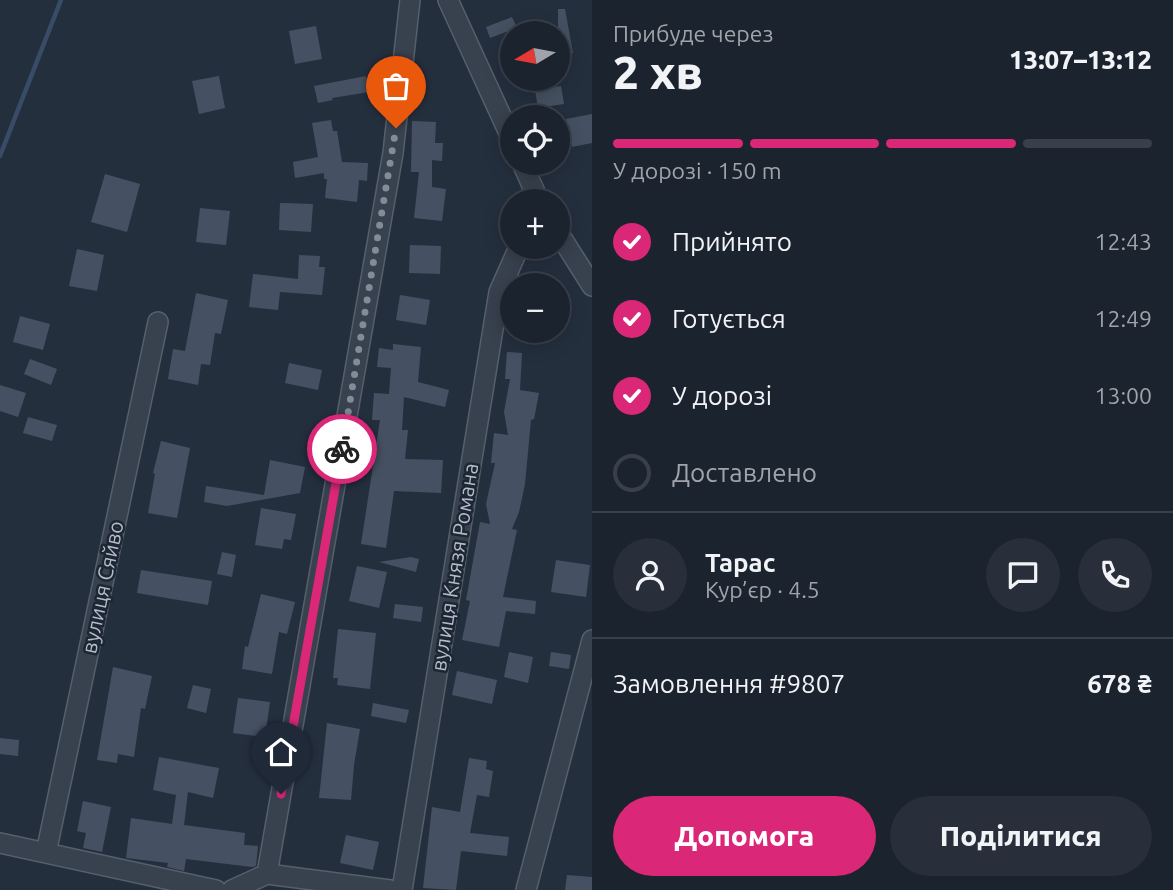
<!DOCTYPE html>
<html lang="uk">
<meta charset="utf-8">
<style>
:root{--surface:#1b232e;--page:#282f3a;--text:#f1f3f6;--muted:#a0a4aa;--line:#39404a;--accent:#db2777}
body{margin:0;font-family:Ubuntu,sans-serif;background:var(--page);color:var(--text);height:100vh;display:flex;flex-direction:column;font-size:26px;white-space:nowrap}
*{box-sizing:border-box;margin:0}
p{font-size:23px;color:var(--muted)}
.icon{flex:none;width:38px;height:38px;fill:none;stroke:currentColor;stroke-width:2;stroke-linecap:round;stroke-linejoin:round}
.map{position:relative;flex:1;overflow:hidden}
.panel{display:flex;flex-direction:column;background:var(--surface);width:581px}
.panel>*{flex:none}
.needle{width:46px;rotate:260deg}
.fabs{position:absolute;left:500px;top:21px;display:grid;gap:14px}
.fabs a{display:grid;place-items:center;width:70px;height:70px;border-radius:50%;background:var(--surface);box-shadow:0 4px 18px #0003,0 0 0 2px var(--line);font-size:35px}
.pin{position:absolute;display:grid;place-items:center;width:60px;height:60px;color:#fff;margin:-72px -30px;border-radius:50% 50% 50% 0;rotate:-45deg;box-shadow:0 0 7px #0007}
.pin .icon{rotate:45deg}
.courier{position:absolute;display:grid;place-items:center;width:70px;height:70px;margin:-35px;border:5px solid #db2777;border-radius:50%;background:#fff;color:#222;box-shadow:0 2px 9px #0007}
.overview em{font-style:normal;font-weight:800}
.overview div{display:flex;flex-direction:column-reverse}
.overview{display:flex;align-items:center;justify-content:space-between;height:119px;padding:0 21px}
h1{font-size:46px;font-weight:800;line-height:52px}
.bar{display:grid;grid-template-columns:repeat(4,1fr);gap:10px 7px;align-content:center;height:84px;padding:0 21px}
.bar i{height:9px;border-radius:5px;background:var(--line)}
.bar .on{background:var(--accent)}
.bar p{grid-column:span 4}
.line{display:flex;align-items:center;gap:18px;padding:0 21px;border-top:2px solid var(--line)}
.line div{flex:1}
.round{display:grid;place-items:center;flex:none;width:74px;height:74px;border-radius:37px;background:var(--page)}
ol{padding:0 21px;list-style:none}
li{display:flex;align-items:center;gap:21px;height:77px}
li p{margin-inline-start:auto}
li .icon{padding:7px;border-radius:50%;background:var(--accent);color:#fff;stroke-width:4}
li:last-child{color:var(--muted)}
li i{width:38px;height:38px;border:4px solid var(--line);border-radius:50%}
.button{display:flex;gap:14px;margin-top:auto;padding:14px 21px}
.button a{flex:1;height:80px;border-radius:42px;background:var(--accent);color:#fff;font-size:28px;font-weight:800;line-height:80px;text-align:center}
.button a+a{background:var(--page);color:var(--text)}
main{display:flex;flex:1;min-height:0}
.map>svg:first-child{display:block}
.lines{fill:none;stroke-linecap:round;stroke-linejoin:round}
.stream{stroke:#394c67;stroke-width:4.5}
.building{fill:#455162}
.minor-casing{stroke:#565f6c;stroke-width:22}
.minor{stroke:#38414e;stroke-width:19}
.done{stroke:#828b98;stroke-width:7;stroke-dasharray:0 12.6}
.route{stroke:#db2777;stroke-width:9}
.labels{text-anchor:middle;dominant-baseline:central;stroke-width:5;stroke-linejoin:round;paint-order:stroke}
.street-label{font-size:21px;fill:#b4bcc9;stroke:#1d2633}
</style>
<main>
<div class="map">
<svg width="592" height="890" viewBox="0 0 592 890">
<rect width="100%" height="100%" fill="#242f3e"/>
<g class="lines">
<path class="stream" d="M0 156 61 0"/>
</g>
<path class="building" d="M558 9H565L573 53 558 56Z
M512 17 517 28 490 38 486 27Z
M316 26 322 59 295 64 289 31Z
M219 76 225 108 199 114 192 81Z
M366 76 369 92 332 98 333 100 318 103 314 86Z
M561 86 564 104 538 108 535 90Z
M592 114V143L572 147 566 119Z
M331 120 333 131H337L342 162 368 163 367 181 359 180 357 202 325 198 327 179H324V173L295 178 293 162 318 157 312 123Z
M412 121 436 122 435 143H443L442 161 432 160V187L446 189 442 221 414 218 419 172H411Z
M105 174 140 184 127 232 91 222Z
M280 203 313 204 311 232 279 230Z
M200 208 230 211 226 245 196 242Z
M410 245 441 246 440 274 409 273Z
M77 249 104 255 97 291 69 286Z
M299 255 320 256 319 267H325L322 295 280 292 278 310 249 307 253 274 298 279Z
M196 293 228 300 221 334 215 333 210 365 201 364 198 385 168 379 173 349 185 351Z
M400 295 430 300 426 325 396 320Z
M20 316 50 324 43 350 13 342Z
M393 344 421 347 418 382 449 390 445 407 404 397 402 430H408L405 459 443 460 441 493 394 491 386 548 361 544 380 420H372L374 393 389 394 391 368 377 367 379 348 393 350Z
M507 352 522 353 520 390 539 393 534 419 531 420 525 484 519 512 512 529 517 530 503 597 536 601 535 614 506 611 499 647 462 640 470 601 466 600 480 522 490 524 486 504 495 463H491L494 433 508 435 504 412 510 379H505Z
M30 359 57 369 51 385 24 374Z
M289 363 322 370 318 390 285 383Z
M0 385 26 393 18 417 0 411Z
M28 417 57 425 52 441 23 433Z
M161 441 190 448 177 518 148 513 155 474 153 473Z
M270 460 305 467 300 493 227 506 204 502 206 486 264 495Z
M261 508 296 514 291 540 284 539 282 549 255 545Z
M222 552 236 555 232 577 217 574Z
M411 557 419 559 416 572 379 562Z
M556 560 590 565 586 597 551 592Z
M357 566 387 572 379 608 349 601Z
M141 570 212 581 208 605 137 593Z
M261 594 295 602 287 634 279 632 272 674 242 669 245 646 248 647Z
M395 604 423 607 421 622 393 618Z
M338 629 376 633 370 689 337 685 338 678H333Z
M509 652 533 657 528 683 504 677Z
M551 652 571 655 569 669 549 666Z
M113 667 152 676 145 709 141 708 134 757 118 754 117 763 97 760Z
M457 671 497 680 492 704 452 695Z
M193 685 211 689 206 713 187 708Z
M238 698 270 702 265 737 233 733Z
M373 703 409 710 406 723 371 716Z
M327 723 360 729 354 765 351 800 319 798Z
M0 738 19 740 18 756 0 754Z
M159 757 219 768 213 798 188 792 184 825 245 833 244 845 258 846 256 866 252 867 186 859 184 871 167 867 168 863 126 858 131 818 172 824 176 795 153 790Z
M469 758 487 761 486 769 493 771 489 797 477 795 470 833 509 837 507 856 461 851 456 890 423 888 432 807 460 812Z
M83 801 111 807 102 852 83 848 86 833 77 831Z
M346 835 379 842 373 870 340 863Z
M567 875 592 877V890H565Z"/>
<g class="lines">
<g class="minor-casing">
<path id="minor" d="M448 0 513 142
M522 163 539 201
M558 232 592 286
M0 843 216 890
M46 853 158 322
M267 874 393 153 410 0
M232 890 267 874 390 890
M402 890 499 292 519 247
M526 890 592 640"/>
</g>
<use href="#minor" class="minor"/>
</g>
<g class="lines">
<path class="done" d="M342 449 396 128"/>
<path class="route" d="M281 794 342 449"/>
</g>
<g class="labels">
<g class="street-label">
<text transform="translate(454 567) rotate(-81)">вулиця Князя Романа</text>
<text transform="translate(102 587) rotate(-78)">вулиця Сяйво</text>
</g>
</g>
</svg>
<div class="fabs">
<a><svg class="needle" viewBox="-14 -14 28 28"><path d="M0-13l5 13h-10z" fill="#e53935"/><path d="M0 13l5-13h-10z" fill="#a0a4aa"/></svg></a>
<a><svg class="icon" aria-label="locate" viewBox="0 0 24 24"><circle cx="12" cy="12" r="6"/><path d="M12 2v4M12 18v4M2 12h4M18 12h4"/></svg></a>
<a>+</a>
<a>−</a>
</div>
<div class="pin" style="left:396px;top:128px;background:#ea580c"><svg class="icon" aria-label="bag" viewBox="0 0 24 24"><path d="M5 8h14l-1 12H6zM9 8a3 3 0 0 1 6 0"/></svg></div>
<div class="pin" style="left:281px;top:794px;background:#1f2937"><svg class="icon" aria-label="home" viewBox="0 0 24 24"><path d="M3 11l9-7 9 7M6 9v11h12V9"/></svg></div>
<div class="courier" style="left:342px;top:449px"><svg class="icon" aria-label="bike" viewBox="0 0 24 24"><circle cx="6" cy="16" r="4"/><circle cx="18" cy="16" r="4"/><path d="M6 16l4-8h5l3 8M10 8l3 8H6M13 5h3"/></svg></div>
</div>
<section class="panel">
<div class="overview"><div><h1>2 хв</h1><p>Прибуде через</p></div><em>13:07–13:12</em></div>
<div class="bar"><i class="on"></i><i class="on"></i><i class="on"></i><i></i><p>У дорозі · 150 m</p></div>
<ol>
<li><svg class="icon" aria-label="check" viewBox="0 0 24 24"><path d="M5 12l5 5 9-10"/></svg>Прийнято<p>12:43</p></li>
<li><svg class="icon" aria-label="check" viewBox="0 0 24 24"><path d="M5 12l5 5 9-10"/></svg>Готується<p>12:49</p></li>
<li><svg class="icon" aria-label="check" viewBox="0 0 24 24"><path d="M5 12l5 5 9-10"/></svg>У дорозі<p>13:00</p></li>
<li><i></i>Доставлено</li>
</ol>
<div class="line" style="height:126px"><a class="round"><svg class="icon" aria-label="person" viewBox="0 0 24 24"><circle cx="12" cy="8" r="4"/><path d="M4 21q1-7 8-7t8 7"/></svg></a><div><b>Тарас</b><p>Кур’єр · 4.5</p></div><a class="round"><svg class="icon" aria-label="chat" viewBox="0 0 24 24"><path d="M4 5h16v11H9l-5 4z"/></svg></a><a class="round"><svg class="icon" aria-label="phone" viewBox="0 0 24 24"><path d="M5 4h4l2 5-3 2q2 4 5 5l2-3 5 2v4C11 20 4 13 5 4z"/></svg></a></div>
<div class="line" style="height:91px"><div>Замовлення #9807</div><b>678 ₴</b></div>
<div class="button"><a>Допомога</a><a>Поділитися</a></div>
</section>
</main>
